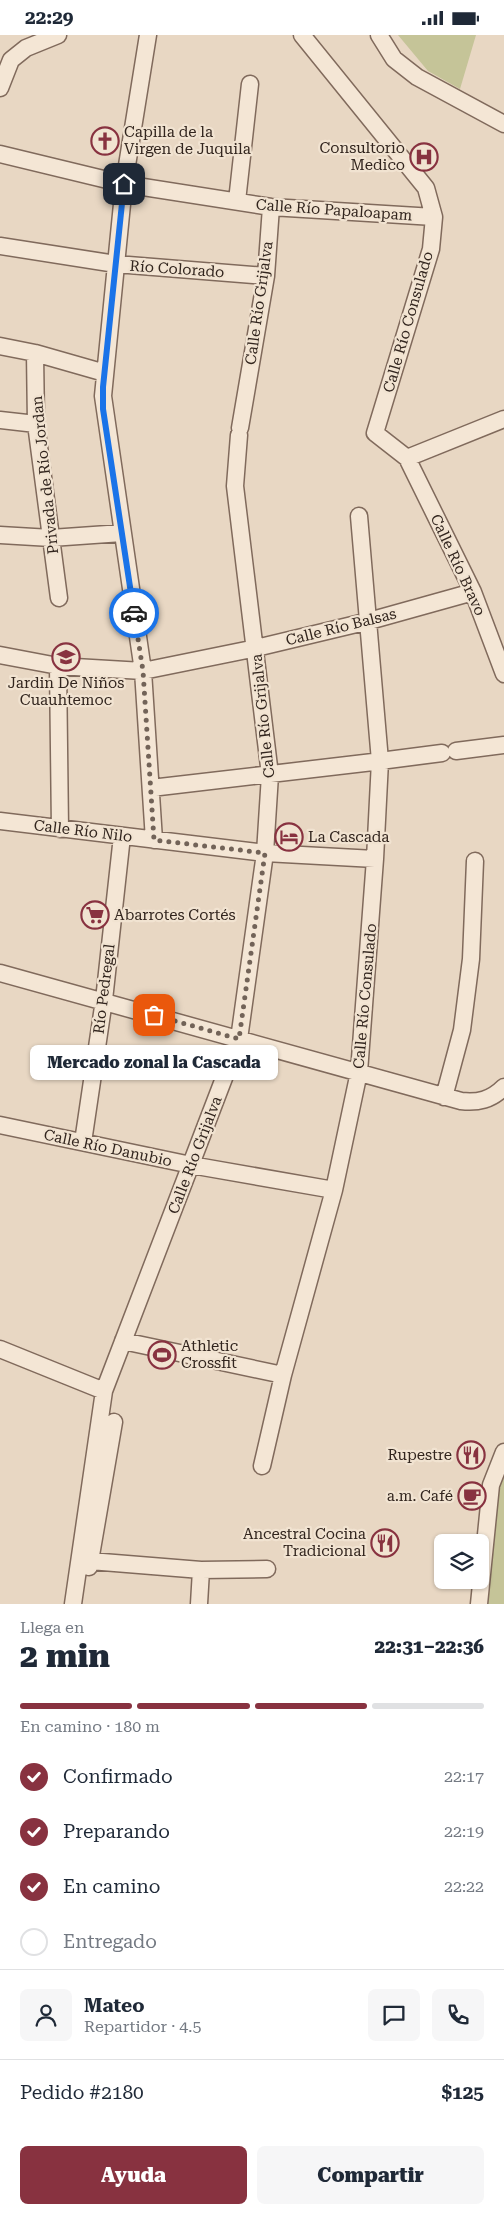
<!DOCTYPE html>
<html lang="es">
<meta charset="utf-8">
<style>
:root{--surface:#fff;--page:#f6f6f7;--text:#1f2937;--muted:#747a83;--line:#e0e1e3;--accent:#883240}
body{margin:0;font-family:"Roboto Serif",serif;background:var(--page);color:var(--text);height:100vh;display:flex;flex-direction:column;font-size:19px;white-space:nowrap}
*{box-sizing:border-box;margin:0}
p{font-size:16px;color:var(--muted)}
.icon{flex:none;width:28px;height:28px;fill:none;stroke:currentColor;stroke-width:2;stroke-linecap:round;stroke-linejoin:round}
.map{position:relative;height:1569px;overflow:hidden}
.details{display:flex;flex-direction:column;background:var(--surface);flex:1}
.details>*{flex:none}
.controls{position:absolute;left:434px;top:1499px;display:grid;gap:10px}
.controls a{display:grid;place-items:center;width:55px;height:55px;border-radius:8px;background:var(--surface);box-shadow:0 1px 4px #0004;font-size:25px}
.pin{position:absolute;display:grid;place-items:center;width:42px;height:42px;color:#fff;margin:-21px;border-radius:10px;box-shadow:0 2px 8px #0006}
.courier{position:absolute;display:grid;place-items:center;width:50px;height:50px;margin:-25px;border:4px solid #1a73e8;border-radius:50%;background:#fff;color:#222;box-shadow:0 1px 6px #0007}
.bubble{position:absolute;height:35px;border-radius:8px;background:var(--surface);box-shadow:0 1px 4px #0004;font-size:16px;font-weight:800;line-height:35px;text-align:center}
.summary em{font-style:normal;font-weight:800}
.summary div{display:flex;flex-direction:column-reverse}
.summary{display:flex;align-items:center;justify-content:space-between;height:85px;padding:0 20px}
h1{font-size:32px;font-weight:800;line-height:38px}
.bar{display:grid;grid-template-columns:repeat(4,1fr);gap:8px 5px;align-content:center;height:60px;padding:0 20px}
.bar i{height:6px;border-radius:4px;background:var(--line)}
.bar .current{background:var(--accent)}
.bar p{grid-column:span 4}
.line{display:flex;align-items:center;gap:12px;padding:0 20px;border-top:1px solid var(--line)}
.line div{flex:1}
.round{display:grid;place-items:center;flex:none;width:52px;height:52px;border-radius:8px;background:var(--page)}
ol{padding:0 20px;list-style:none}
li{display:flex;align-items:center;gap:15px;height:55px}
li p{margin-inline-start:auto}
li .icon{padding:5px;border-radius:50%;background:var(--accent);color:#fff;stroke-width:4}
li:last-child{color:var(--muted)}
li i{width:28px;height:28px;border:2px solid var(--line);border-radius:50%}
.primary-button{display:flex;gap:10px;margin-top:auto;padding:10px 20px}
.primary-button a{flex:1;height:58px;border-radius:8px;background:var(--accent);color:#fff;font-size:20px;font-weight:800;line-height:58px;text-align:center}
.primary-button a+a{background:var(--page);color:var(--text)}
.status{display:flex;justify-content:space-between;align-items:center;height:35px;padding:0 25px;background:var(--surface);direction:ltr}
.status svg{height:14px;fill:currentColor}
.map>svg:first-child{display:block}
.green{fill:#c5c498}
.lines{fill:none;stroke-linecap:round;stroke-linejoin:round}
.street-casing{stroke:#806a5c;stroke-width:19}
.street{stroke:#f4e6d5;stroke-width:16}
.done{stroke:#726358;stroke-width:5;stroke-dasharray:0 9}
.route{stroke:#1a73e8;stroke-width:6}
.labels{text-anchor:middle;dominant-baseline:central;stroke-width:4.5;stroke-linejoin:round;paint-order:stroke}
.poi-label{font-size:15px;fill:#32251e;stroke:#f1e3d1;text-anchor:start}
.street-label{font-size:15px;fill:#32251e;stroke:#f1e3d1}
</style>
<div class="status"><b>22:29</b><svg viewBox="0 0 49 12"><path d="M0 12V9h3v3zM5 12V6h3v6zM10 12V3h3v9zM15 12V0h3v12zM26 1h20v11H26zM47 4h2v5h-2z"/></svg></div>
<div class="map">
<svg width="504" height="1569" viewBox="0 0 504 1569">
<rect width="100%" height="100%" fill="#e8d7c3"/>
<path class="green" d="M398 0H476L460 54 428 36Z
M504 1443V1569H486L492 1461Z"/>
<g class="lines">
<g class="street-casing">
<path id="street" d="M148 0 124 149 103 361 143 636 154 805
M302 0 426 153 434 182 431 214 375 398 407 423 473 557 504 639
M379 0 394 24 417 42 504 89
M0 53 11 25 26 13 58 0
M0 119 124 149 271 172 434 182
M237 166 250 49
M0 211 116 229 266 241
M0 311 35 318 105 338
M35 318 36 389 59 563
M0 385 36 389
M240 393 266 241 271 172
M407 423 504 384
M0 500 51 503 122 498
M0 620 58 631 143 636 256 613 369 586 473 557
M58 631 60 794
M456 716 504 710
M380 726 442 718
M151 753 373 727
M0 786 265 818 375 824
M0 938 461 1066C478 1068 491 1065 504 1052
M444 1062 462 995 471 924 475 826
M0 1090 191 1130 334 1155
M83 1107 104 965 122 801
M123 1306 283 1340
M0 1314 104 1356
M262 1431 283 1340 334 1155 359 1037 375 824 380 726 359 481
M90 1526 201 1535 199 1569
M89 1532 114 1387
M201 1535 267 1534
M73 1569 104 1356 239 1004 265 818 270 740 235 451 239 400
M479 1569 491 1450 504 1417"/>
</g>
<use href="#street" class="street"/>
</g>
<g class="lines">
<path class="done" d="M134 578 143 636 154 805 265 818 239 1004 154 980"/>
<path class="route" d="M124 149 103 352V374L134 578"/>
</g>
<defs>
<g id="church-ring" transform="scale(1.4375)"><circle r="9.5" fill="#f1e3d1" stroke="#883240" stroke-width="1.5"/><path d="M-1.2-6h2.4v3.5h3.3v2.4h-3.3V6h-2.4V-.1h-3.3v-2.4h3.3Z" fill="#883240"/></g>
<g id="hospital-ring" transform="scale(1.4375)"><circle r="9.5" fill="#f1e3d1" stroke="#883240" stroke-width="1.5"/><path d="M-5-5h3v3.5h4V-5h3V5h-3V1.5h-4V5h-3Z" fill="#883240"/></g>
<g id="school-ring" transform="scale(1.4375)"><circle r="9.5" fill="#f1e3d1" stroke="#883240" stroke-width="1.5"/><path d="M0-5L7-2L0 1L-7-2ZM-4 1L0 2.5L4 1V4Q0 6-4 4Z" fill="#883240"/></g>
<g id="hotel-ring" transform="scale(1.4375)"><circle r="9.5" fill="#f1e3d1" stroke="#883240" stroke-width="1.5"/><path d="M-6-4.5h1.5V1H6V5H4.5V3h-9V5H-6ZM-4 0a1.8 1.8 0 1 1 3.6 0ZM.5 0V-2.5h3Q6-2.5 6 0Z" fill="#883240"/></g>
<g id="supermarket-ring" transform="scale(1.4375)"><circle r="9.5" fill="#f1e3d1" stroke="#883240" stroke-width="1.5"/><path d="M-6-5.5h2.5l.6 2H6L4.5 2H-2.5L-4.4-4H-6ZM-1.5 3.2a1.3 1.3 0 1 0 .1 0ZM3 3.2a1.3 1.3 0 1 0 .1 0Z" fill="#883240"/></g>
<g id="stadium-ring" transform="scale(1.4375)"><circle r="9.5" fill="#f1e3d1" stroke="#883240" stroke-width="1.5"/><path d="M0-5a6.5 5 0 1 0 0 10a6.5 5 0 1 0 0-10ZM-3.5-1.8h7v3.6h-7Z" fill="#883240"/></g>
<g id="restaurant-ring" transform="scale(1.4375)"><circle r="9.5" fill="#f1e3d1" stroke="#883240" stroke-width="1.5"/><path d="M-5-6h1v4h1v-4h1v4h1v-4h1v5L-1.5 .5V6h-2V.5L-5-1ZM5-6V6H3V1.5H1.5Q1.5-4 5-6Z" fill="#883240"/></g>
<g id="cafe-ring" transform="scale(1.4375)"><circle r="9.5" fill="#f1e3d1" stroke="#883240" stroke-width="1.5"/><path d="M-5.5-4.5H6V0H3Q3 3.5 0 3.5H-2.5Q-5.5 3.5-5.5 0ZM3-3.2v2h1.7v-2ZM-6 4.5H4V6H-6Z" fill="#883240"/></g>
</defs>
<g fill-rule="evenodd">
<use href="#church-ring" x="105" y="106"/>
<use href="#hospital-ring" x="424" y="122"/>
<use href="#school-ring" x="66" y="622"/>
<use href="#hotel-ring" x="289" y="802"/>
<use href="#supermarket-ring" x="95" y="880"/>
<use href="#stadium-ring" x="162" y="1320"/>
<use href="#restaurant-ring" x="471" y="1420"/>
<use href="#cafe-ring" x="472" y="1461"/>
<use href="#restaurant-ring" x="385" y="1508"/>
</g>
<g class="labels">
<g class="poi-label">
<text x="124" y="97">Capilla de la<tspan x="124" dy="17">Virgen de Juquila</tspan></text>
<text x="405" y="113" text-anchor="end">Consultorio<tspan x="405" dy="17">Medico</tspan></text>
<text x="66" y="648" text-anchor="middle">Jardin De Niños<tspan x="66" dy="17">Cuauhtemoc</tspan></text>
<text x="308" y="802">La Cascada</text>
<text x="114" y="880">Abarrotes Cortés</text>
<text x="181" y="1311">Athletic<tspan x="181" dy="17">Crossfit</tspan></text>
<text x="452" y="1420" text-anchor="end">Rupestre</text>
<text x="453" y="1461" text-anchor="end">a.m. Café</text>
<text x="366" y="1499" text-anchor="end">Ancestral Cocina<tspan x="366" dy="17">Tradicional</tspan></text>
</g>
<g class="street-label">
<text transform="translate(334 175) rotate(4)">Calle Río Papaloapam</text>
<text transform="translate(177 234) rotate(4)">Río Colorado</text>
<text transform="translate(259 268) rotate(-82)">Calle Río Grijalva</text>
<text transform="translate(408 287) rotate(-74)">Calle Río Consulado</text>
<text transform="translate(45 440) rotate(-96)">Privada de Río Jordan</text>
<text transform="translate(458 530) rotate(65)">Calle Río Bravo</text>
<text transform="translate(341 592) rotate(-14)">Calle Río Balsas</text>
<text transform="translate(263 681) rotate(-96)">Calle Río Grijalva</text>
<text transform="translate(83 796) rotate(7)">Calle Río Nilo</text>
<text transform="translate(104 954) rotate(-83)">Río Pedregal</text>
<text transform="translate(365 961) rotate(-85)">Calle Río Consulado</text>
<text transform="translate(108 1113) rotate(12)">Calle Río Danubio</text>
<text transform="translate(195 1120) rotate(-69)">Calle Río Grijalva</text>
</g>
</g>
</svg>
<div class="controls">
<a><svg class="icon" aria-label="layers" viewBox="0 0 24 24"><path d="M12 4l9 5-9 5-9-5zM3 14l9 5 9-5"/></svg></a>
</div>
<div class="pin" style="left:154px;top:980px;background:#ea580c"><svg class="icon" aria-label="bag" viewBox="0 0 24 24"><path d="M5 8h14l-1 12H6zM9 8a3 3 0 0 1 6 0"/></svg></div>
<div class="pin" style="left:124px;top:149px;background:#1f2937"><svg class="icon" aria-label="home" viewBox="0 0 24 24"><path d="M3 11l9-7 9 7M6 9v11h12V9"/></svg></div>
<div class="courier" style="left:134px;top:578px"><svg class="icon" aria-label="car" viewBox="0 0 24 24"><path d="M5 17H2v-5l4-1 3-4h7l3 4 3 1v5h-3M9 17h6M6 11h13"/><circle cx="7" cy="17" r="2"/><circle cx="17" cy="17" r="2"/></svg></div>
<div class="bubble" style="left:30px;top:1010px;width:248px">Mercado zonal la Cascada</div>
</div>
<section class="details">
<div class="summary"><div><h1>2 min</h1><p>Llega en</p></div><em>22:31–22:36</em></div>
<div class="bar"><i class="current"></i><i class="current"></i><i class="current"></i><i></i><p>En camino · 180 m</p></div>
<ol>
<li><svg class="icon" aria-label="check" viewBox="0 0 24 24"><path d="M5 12l5 5 9-10"/></svg>Confirmado<p>22:17</p></li>
<li><svg class="icon" aria-label="check" viewBox="0 0 24 24"><path d="M5 12l5 5 9-10"/></svg>Preparando<p>22:19</p></li>
<li><svg class="icon" aria-label="check" viewBox="0 0 24 24"><path d="M5 12l5 5 9-10"/></svg>En camino<p>22:22</p></li>
<li><i></i>Entregado</li>
</ol>
<div class="line" style="height:90px"><a class="round"><svg class="icon" aria-label="person" viewBox="0 0 24 24"><circle cx="12" cy="8" r="4"/><path d="M4 21q1-7 8-7t8 7"/></svg></a><div><b>Mateo</b><p>Repartidor · 4.5</p></div><a class="round"><svg class="icon" aria-label="chat" viewBox="0 0 24 24"><path d="M4 5h16v11H9l-5 4z"/></svg></a><a class="round"><svg class="icon" aria-label="phone" viewBox="0 0 24 24"><path d="M5 4h4l2 5-3 2q2 4 5 5l2-3 5 2v4C11 20 4 13 5 4z"/></svg></a></div>
<div class="line" style="height:65px"><div>Pedido #2180</div><b>$125</b></div>
<div class="primary-button"><a>Ayuda</a><a>Compartir</a></div>
</section>
